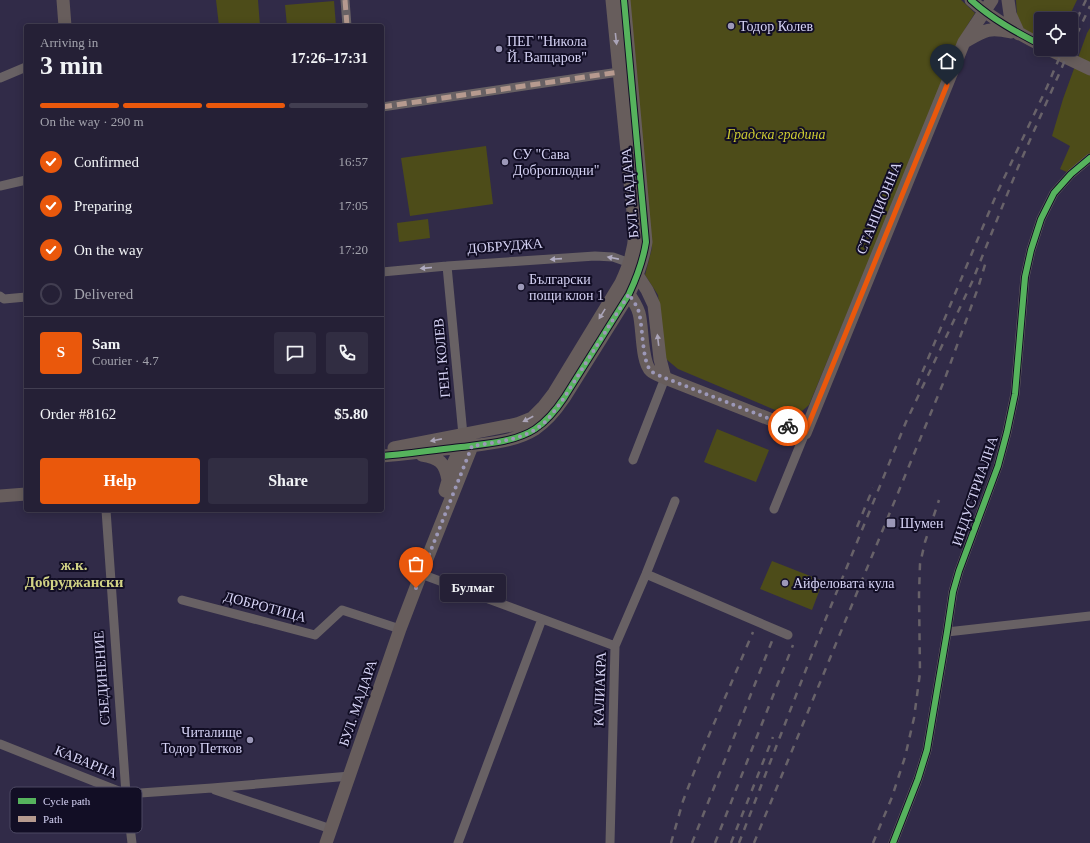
<!DOCTYPE html>
<meta charset="utf-8">
<style>
:root{--surface:#252036;--page:#312d42;--text:#f1f3f6;--muted:#a3a3ad;--line:#423e51;--accent:#ea580c}
body{margin:0;font-family:Georgia,serif;background:var(--page);color:var(--text);height:100vh;display:flex;flex-direction:column;font-size:15px;white-space:nowrap}
*{box-sizing:border-box;margin:0}
p{font-size:13px;color:var(--muted)}
.icon{flex:none;width:22px;height:22px;fill:none;stroke:currentColor;stroke-width:2;stroke-linecap:round;stroke-linejoin:round}
.map{position:relative;flex:1;overflow:hidden}
.details{position:absolute;left:24px;top:24px;width:360px;height:488px;display:flex;flex-direction:column;background:var(--surface);border-radius:4px;box-shadow:0 2px 10px #0003,0 0 0 1px var(--line)}
.details>*{flex:none}
.fabs{position:absolute;left:1034px;top:12px;display:grid;gap:8px}
.fabs a{display:grid;place-items:center;width:44px;height:44px;border-radius:4px;background:var(--surface);box-shadow:0 2px 10px #0003,0 0 0 1px var(--line);font-size:20px}
.pin{position:absolute;display:grid;place-items:center;width:34px;height:34px;color:#fff;margin:-41px -17px;border-radius:50% 50% 50% 0;rotate:-45deg;box-shadow:0 0 4px #0007}
.pin .icon{rotate:45deg}
.courier{position:absolute;display:grid;place-items:center;width:40px;height:40px;margin:-20px;border:3px solid #ea580c;border-radius:50%;background:#fff;color:#222;box-shadow:0 1px 5px #0007}
.bubble{position:absolute;height:28px;border-radius:4px;background:var(--surface);box-shadow:0 2px 10px #0003,0 0 0 1px var(--line);font-size:13px;font-weight:700;line-height:28px;text-align:center}
.overview em{font-style:normal;font-weight:700}
.overview div{display:flex;flex-direction:column-reverse}
.overview{display:flex;align-items:center;justify-content:space-between;height:68px;padding:0 16px}
h1{font-size:26px;font-weight:700;line-height:30px}
.bar{display:grid;grid-template-columns:repeat(4,1fr);gap:6px 4px;align-content:center;height:48px;padding:0 16px}
.bar i{height:5px;border-radius:3px;background:var(--line)}
.bar .on{background:var(--accent)}
.bar p{grid-column:span 4}
.line{display:flex;align-items:center;gap:10px;padding:0 16px;border-top:1px solid var(--line)}
.line div{flex:1}
.round{display:grid;place-items:center;flex:none;width:42px;height:42px;border-radius:4px;background:var(--page)}
ol{padding:0 16px;list-style:none}
li{display:flex;align-items:center;gap:12px;height:44px}
li p{margin-inline-start:auto}
li .icon{padding:4px;border-radius:50%;background:var(--accent);color:#fff;stroke-width:4}
li:last-child{color:var(--muted)}
li i{width:22px;height:22px;border:2px solid var(--line);border-radius:50%}
.cta{display:flex;gap:8px;margin-top:auto;padding:8px 16px}
.cta a{flex:1;height:46px;border-radius:4px;background:var(--accent);color:#fff;font-size:16px;font-weight:700;line-height:46px;text-align:center}
.cta a+a{background:var(--page);color:var(--text)}
.map>svg:first-child{display:block}
.green{fill:#4d4c19}
.lines{fill:none;stroke-linecap:round;stroke-linejoin:round}
.street{stroke:#686164;stroke-width:9}
.secondary{stroke:#675d5c;stroke-width:13}
.rail{stroke:#686269;stroke-width:2.5;stroke-dasharray:7 7;stroke-linecap:butt}
.quiet{stroke:#b69a8f;stroke-width:5;stroke-dasharray:10 5;stroke-linecap:butt}
.cycleway-casing{stroke:#120e25;stroke-width:8}
.cycleway{stroke:#56b35d;stroke-width:6}
.oneway{fill:#aaa4b8}
.oneway2{fill:#b0abc2}
.done{stroke:#9c98b8;stroke-width:4;stroke-dasharray:0 7.2}
.route{stroke:#ea580c;stroke-width:5}
.poi-dot{fill:#9c98b8;stroke:#120e25;stroke-width:1.5}
.labels{text-anchor:middle;dominant-baseline:central;stroke-width:4;stroke-linejoin:round;paint-order:stroke}
.poi-label{font-size:14px;fill:#d6d3f5;stroke:#120e25;text-anchor:start}
.park-label{font-size:14px;font-style:italic;fill:#cbca31;stroke:#120e25}
.street-label{font-size:14px;fill:#d6d3f5;stroke:#120e25}
.neighbourhood-label{font-size:15px;font-weight:bold;fill:#d2d385;stroke:#120e25}
.key{fill:#120e25;stroke:#4d4963;stroke-width:1}
.key-label{font-size:11px;fill:#d6d3f5}
</style>
<div class="map">
<svg width="1090" height="843" viewBox="0 0 1090 843">
<rect width="100%" height="100%" fill="#312b48"/>
<path class="green" d="M216 0H258L260 26H219Z
M629 0H961L975 13 965 29 809 405 802 411 780 412 678 369 666 359 658 295 645 275 652 248Z
M1016 0H1077L1068 19H1041V38L1024 30 1017 16Z
M334 1 336 26H287L285 5Z
M1090 28V158L1071 174 1060 169 1070 146 1052 136 1063 99 1087 33Z
M486 146 493 204 410 216 401 158Z
M428 219 430 238 399 242 397 223Z
M717 429 769 450 756 482 704 462Z
M772 561 823 581 812 610 760 589Z"/>
<g class="lines">
<path class="street" d="M345 0 347 26
M0 78 26 67
M382 107 619 72
M0 186 26 180
M447 266 463 435 462 440
M382 272 447 266 595 256 613 257 630 263
M0 296 4 299 26 297
M633 460 665 378
M774 509 805 433
M106 510 126 794 132 843
M421 574 615 646
M646 574 788 635
M182 600 315 635 342 610 400 629
M947 632 1090 616
M0 744 126 794 212 788 350 776
M215 790 331 829
M458 843 542 619
M610 843 615 646 646 574 675 501
M893 843 918 779 927 750 947 632 953 592 959 571 998 466 1007 432 1015 394 1025 277 1031 250 1041 219 1054 193 1071 174 1090 158"/>
<path class="secondary" d="M63 0 65 26
M971 0C992 19 1016 32 1041 45
M1008 0 1010 14 1019 34
M966 41C985 30 989 27 1011 32
M1048 49 1090 69
M634 270 647 290 654 305 660 359 665 378
M621 283C627 292 636 302 639 313 643 327 641 362 651 371 654 374 661 376 665 378L805 433 964 42 992 0
M394 448 517 424 532 418 544 406 554 393 621 283C629 265 634 252 635 232L612 0
M422 455C439 458 445 462 448 480
M382 456C409 454 435 450 461 447 485 444 515 442 535 429 547 421 556 410 564 398L629 294C637 277 643 261 646 242L624 0
M445 491C450 474 454 456 465 442
M0 496 26 494
M326 843 400 629 421 574 472 446"/>
<path class="rail" d="M1071 31 1086 0
M1071 47 1090 6
M917 385 997 193 1047 87 1063 49
M857 527 873 488
M671 843 683 801 701 754 753 632
M692 843 772 641
M715 843 793 645
M731 843 773 737
M739 843 822 628 906 422 972 282 1019 165 1070 49
M754 843 944 381 978 288 987 258
M873 843 892 797 905 757 914 718 920 673 919 594 920 564 925 542 939 500"/>
<path class="quiet" d="M345 0 347 26
M382 107 619 72"/>
<g class="cycleway-casing">
<path id="cycleway" d="M971 0C992 19 1016 32 1041 45
M382 456C409 454 435 450 461 447 485 444 515 442 535 429 547 421 556 410 564 398L629 294C637 277 643 261 646 242L624 0
M893 843 918 779 927 750 947 632 953 592 959 571 998 466 1007 432 1015 394 1025 277 1031 250 1041 219 1054 193 1071 174 1090 158"/>
</g>
<use href="#cycleway" class="cycleway"/>
</g>
<defs><path id="oneway-solid" d="M-6-.8H1V-3.2L6.5 0L1 3.2V.8H-6Z"/></defs>
<g class="oneway">
<use href="#oneway-solid" transform="translate(616 39) rotate(84)"/>
<use href="#oneway-solid" transform="translate(602 314) rotate(122)"/>
<use href="#oneway-solid" transform="translate(658 340) rotate(-97)"/>
<use href="#oneway-solid" transform="translate(528 419) rotate(152)"/>
<use href="#oneway-solid" transform="translate(436 440) rotate(169)"/>
</g>
<g class="oneway2">
<use href="#oneway-solid" transform="translate(613 258) rotate(-169)"/>
<use href="#oneway-solid" transform="translate(556 259) rotate(176)"/>
<use href="#oneway-solid" transform="translate(426 268) rotate(175)"/>
</g>
<g class="lines">
<path class="done" d="M416 588 472 446C497 442 526 440 545 422 552 415 558 406 564 398L629 294C632 300 638 306 639 313 643 327 642 362 651 371 654 374 661 376 665 378L788 426"/>
<path class="route" d="M788 426 805 433 947 85"/>
</g>
<g class="poi-dot">
<circle cx="731" cy="26" r="4"/>
<circle cx="499" cy="49" r="4"/>
<circle cx="505" cy="162" r="4"/>
<circle cx="521" cy="287" r="4"/>
<rect x="886" y="518" width="10" height="10" rx="2"/>
<circle cx="785" cy="583" r="4"/>
<circle cx="250" cy="740" r="4"/>
</g>
<g class="labels">
<g class="poi-label">
<text x="739" y="26">Тодор Колев</text>
<text x="507" y="41">ПЕГ "Никола<tspan x="507" dy="16">Й. Вапцаров"</tspan></text>
<text x="513" y="154">СУ "Сава<tspan x="513" dy="16">Доброплодни"</tspan></text>
<text x="529" y="279">Български<tspan x="529" dy="16">пощи клон 1</tspan></text>
<text x="900" y="523">Шумен</text>
<text x="793" y="583">Айфеловата кула</text>
<text x="242" y="732" text-anchor="end">Читалище<tspan x="242" dy="16">Тодор Петков</tspan></text>
</g>
<g class="park-label">
<text x="776" y="134">Градска градина</text>
</g>
<g class="street-label">
<text transform="translate(630 193) rotate(-95)">БУЛ. МАДАРА</text>
<text transform="translate(879 208) rotate(-68)">СТАНЦИОННА</text>
<text transform="translate(505 246) rotate(-4)">ДОБРУДЖА</text>
<text transform="translate(442 358) rotate(-95)">ГЕН. КОЛЕВ</text>
<text transform="translate(975 491) rotate(-71)">ИНДУСТРИАЛНА</text>
<text transform="translate(265 607) rotate(15)">ДОБРОТИЦА</text>
<text transform="translate(102 678) rotate(-94)">СЪЕДИНЕНИЕ</text>
<text transform="translate(600 689) rotate(-88)">КАЛИАКРА</text>
<text transform="translate(358 703) rotate(-71)">БУЛ. МАДАРА</text>
<text transform="translate(86 762) rotate(22)">КАВАРНА</text>
</g>
<g class="neighbourhood-label">
<text x="74" y="565">ж.к.<tspan x="74" dy="17">Добруджански</tspan></text>
</g>
</g>
<rect x="10" y="787" width="132" height="46" rx="6" class="key"/>
<rect x="18" y="798" width="18" height="6" fill="#56b35d"/>
<rect x="18" y="816" width="18" height="6" fill="#b69a8f"/>
<g class="key-label">
<text x="43" y="805">Cycle path</text>
<text x="43" y="823">Path</text>
</g>
</svg>
<div class="fabs">
<a><svg class="icon" aria-label="locate" viewBox="0 0 24 24"><circle cx="12" cy="12" r="6"/><path d="M12 2v4M12 18v4M2 12h4M18 12h4"/></svg></a>
</div>
<div class="pin" style="left:416px;top:588px;background:#ea580c"><svg class="icon" aria-label="bag" viewBox="0 0 24 24"><path d="M5 8h14l-1 12H6zM9 8a3 3 0 0 1 6 0"/></svg></div>
<div class="pin" style="left:947px;top:85px;background:#1f2937"><svg class="icon" aria-label="home" viewBox="0 0 24 24"><path d="M3 11l9-7 9 7M6 9v11h12V9"/></svg></div>
<div class="courier" style="left:788px;top:426px"><svg class="icon" aria-label="bike" viewBox="0 0 24 24"><circle cx="6" cy="16" r="4"/><circle cx="18" cy="16" r="4"/><path d="M6 16l4-8h5l3 8M10 8l3 8H6M13 5h3"/></svg></div>
<div class="bubble" style="left:440px;top:574px;width:66px">Булмаг</div>
<section class="details">
<div class="overview"><div><h1>3 min</h1><p>Arriving in</p></div><em>17:26–17:31</em></div>
<div class="bar"><i class="on"></i><i class="on"></i><i class="on"></i><i></i><p>On the way · 290 m</p></div>
<ol>
<li><svg class="icon" aria-label="check" viewBox="0 0 24 24"><path d="M5 12l5 5 9-10"/></svg>Confirmed<p>16:57</p></li>
<li><svg class="icon" aria-label="check" viewBox="0 0 24 24"><path d="M5 12l5 5 9-10"/></svg>Preparing<p>17:05</p></li>
<li><svg class="icon" aria-label="check" viewBox="0 0 24 24"><path d="M5 12l5 5 9-10"/></svg>On the way<p>17:20</p></li>
<li><i></i>Delivered</li>
</ol>
<div class="line" style="height:72px"><b class="round" style="background:var(--accent);color:#fff">S</b><div><b>Sam</b><p>Courier · 4.7</p></div><a class="round"><svg class="icon" aria-label="chat" viewBox="0 0 24 24"><path d="M4 5h16v11H9l-5 4z"/></svg></a><a class="round"><svg class="icon" aria-label="phone" viewBox="0 0 24 24"><path d="M5 4h4l2 5-3 2q2 4 5 5l2-3 5 2v4C11 20 4 13 5 4z"/></svg></a></div>
<div class="line" style="height:52px"><div>Order #8162</div><b>$5.80</b></div>
<div class="cta"><a>Help</a><a>Share</a></div>
</section>
</div>
